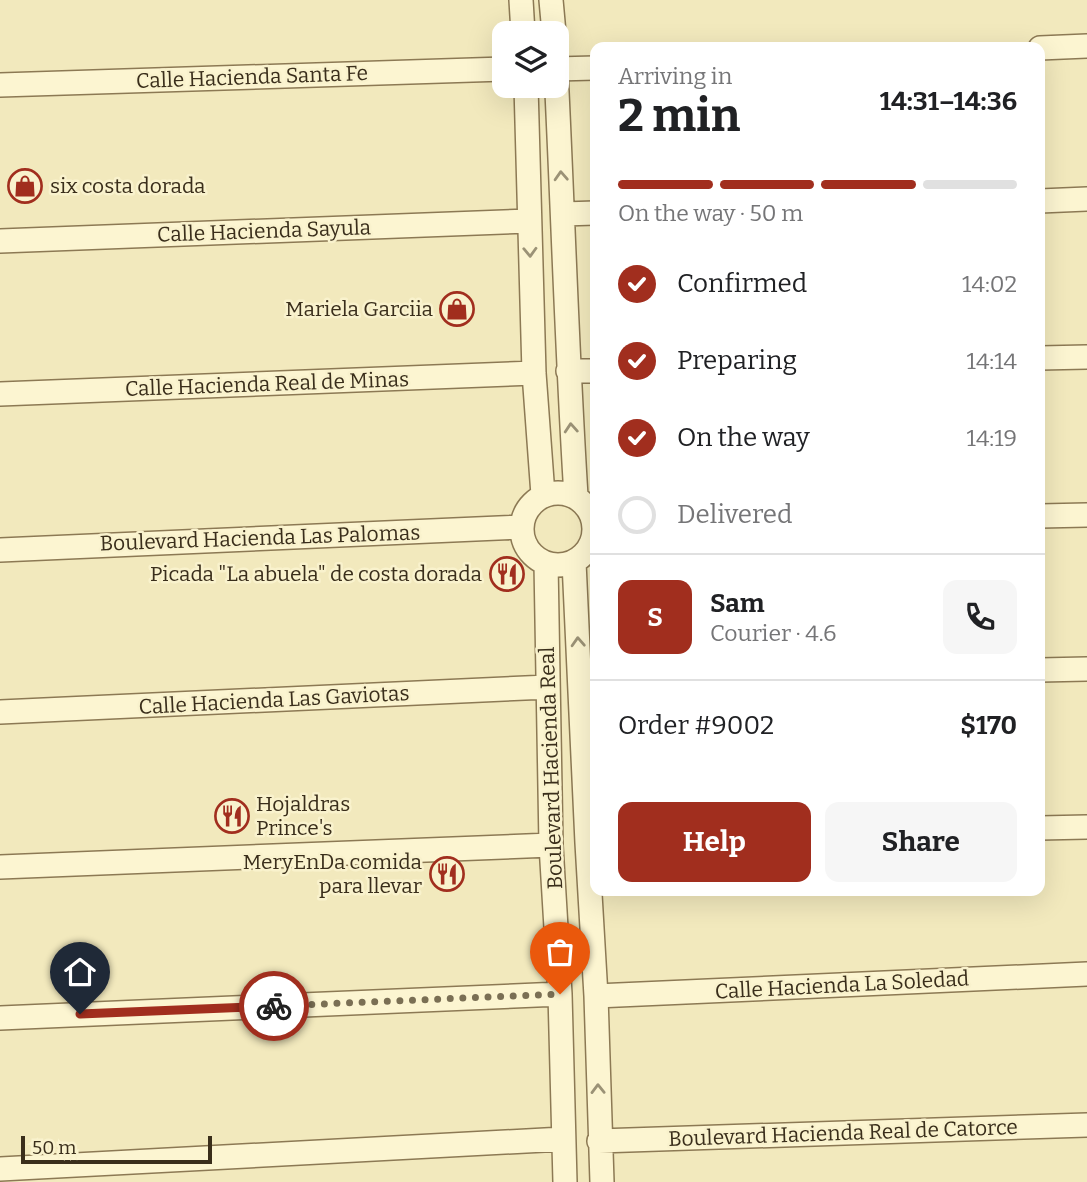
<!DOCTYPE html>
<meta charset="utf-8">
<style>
:root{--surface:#fff;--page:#f6f6f6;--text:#202124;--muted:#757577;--line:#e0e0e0;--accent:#a12e1e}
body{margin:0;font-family:Bitter,serif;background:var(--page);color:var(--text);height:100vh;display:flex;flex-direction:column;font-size:26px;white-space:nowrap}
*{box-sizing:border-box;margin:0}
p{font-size:23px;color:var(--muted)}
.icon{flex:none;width:38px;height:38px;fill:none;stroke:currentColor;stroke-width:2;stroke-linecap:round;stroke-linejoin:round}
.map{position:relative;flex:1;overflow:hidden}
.side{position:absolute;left:590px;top:42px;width:455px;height:854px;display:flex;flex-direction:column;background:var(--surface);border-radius:14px;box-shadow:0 7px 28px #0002}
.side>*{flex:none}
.fabs{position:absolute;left:492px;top:21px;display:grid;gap:14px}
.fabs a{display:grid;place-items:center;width:77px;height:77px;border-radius:14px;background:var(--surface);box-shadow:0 7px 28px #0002;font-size:35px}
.scale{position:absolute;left:21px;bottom:18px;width:191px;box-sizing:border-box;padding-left:7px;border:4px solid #3a2e1b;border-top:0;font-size:19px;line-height:24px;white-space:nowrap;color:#3a2e1b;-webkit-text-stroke:5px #f9f2cd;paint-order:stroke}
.pin{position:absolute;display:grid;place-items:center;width:60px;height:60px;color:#fff;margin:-72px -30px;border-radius:50% 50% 50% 0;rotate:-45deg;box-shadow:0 0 7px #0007}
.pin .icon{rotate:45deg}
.courier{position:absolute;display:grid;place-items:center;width:70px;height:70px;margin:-35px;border:5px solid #a12e1e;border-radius:50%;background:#fff;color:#222;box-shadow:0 2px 9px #0007}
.headline em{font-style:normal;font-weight:700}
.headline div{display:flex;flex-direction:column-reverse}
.headline{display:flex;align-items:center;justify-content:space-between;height:119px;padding:0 28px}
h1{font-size:46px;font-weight:700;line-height:52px}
.bar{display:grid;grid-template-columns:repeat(4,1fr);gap:10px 7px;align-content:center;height:84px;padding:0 28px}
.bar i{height:9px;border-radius:5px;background:var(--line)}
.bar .on{background:var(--accent)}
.bar p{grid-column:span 4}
.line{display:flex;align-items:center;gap:18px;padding:0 28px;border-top:2px solid var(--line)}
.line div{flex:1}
.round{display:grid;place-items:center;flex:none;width:74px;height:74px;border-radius:14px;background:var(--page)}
ol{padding:0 28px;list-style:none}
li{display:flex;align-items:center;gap:21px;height:77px}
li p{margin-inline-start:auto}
li .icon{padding:7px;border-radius:50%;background:var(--accent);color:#fff;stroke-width:4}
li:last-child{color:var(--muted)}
li i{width:38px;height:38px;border:4px solid var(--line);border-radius:50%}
.action{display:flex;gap:14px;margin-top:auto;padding:14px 28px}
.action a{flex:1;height:80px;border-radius:14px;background:var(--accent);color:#fff;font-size:28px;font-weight:700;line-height:80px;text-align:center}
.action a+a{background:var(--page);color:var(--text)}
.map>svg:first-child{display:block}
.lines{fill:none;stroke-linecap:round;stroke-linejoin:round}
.minor-casing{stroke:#8c7954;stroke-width:26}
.minor{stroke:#fcf5d1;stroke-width:23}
.oneway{stroke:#9b9276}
.done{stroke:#7a6f54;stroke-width:7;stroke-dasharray:0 12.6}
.route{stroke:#a12e1e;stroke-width:9}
.labels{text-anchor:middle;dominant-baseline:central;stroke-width:5;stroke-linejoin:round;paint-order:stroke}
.street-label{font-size:21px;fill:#3a2e1b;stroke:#f9f2cd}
.poi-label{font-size:21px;fill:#3a2e1b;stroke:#f9f2cd;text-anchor:end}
</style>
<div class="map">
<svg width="1087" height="1182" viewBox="0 0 1087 1182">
<rect width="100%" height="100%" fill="#f2e9bd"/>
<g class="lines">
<g class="minor-casing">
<path id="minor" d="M521 0 523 33
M551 0 554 33
M1040 48 1087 46
M556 69 595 68
M556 71C563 213 567 354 576 496
M0 85 504 69
M526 86 534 373 543 495
M1040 201 1087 199
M563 214 595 213
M0 241 529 221
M1040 358 1087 357
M568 371H595
M0 394 534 373
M522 529a36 36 0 1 1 72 0a36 36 0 1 1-72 0Z
M1040 516 1087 515
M0 550 521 527
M574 562 587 843 596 996 602 1182
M546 563 551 845 560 994 565 1182
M1040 670 1087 669
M0 712 548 687
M1040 828 1087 827
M0 867 551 845
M596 996 1087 974
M0 1018 560 994
M599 1141 1087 1125
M0 1169 563 1139"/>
</g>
<use href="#minor" class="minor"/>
</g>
<defs><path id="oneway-chevron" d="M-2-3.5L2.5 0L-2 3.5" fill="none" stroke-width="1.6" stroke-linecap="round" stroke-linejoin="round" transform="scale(1.75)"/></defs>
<g class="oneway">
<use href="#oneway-chevron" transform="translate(561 176) rotate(-93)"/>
<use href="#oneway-chevron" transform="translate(530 252) rotate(88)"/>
<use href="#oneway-chevron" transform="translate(571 428) rotate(-94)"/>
<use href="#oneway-chevron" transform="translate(578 642) rotate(-93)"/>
<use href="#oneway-chevron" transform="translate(598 1089) rotate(-91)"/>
</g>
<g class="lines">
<path class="done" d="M274 1006 560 994"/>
<path class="route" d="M80 1014 274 1006"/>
</g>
<defs>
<g id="shop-ring" transform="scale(1.75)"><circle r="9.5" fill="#f9f2cd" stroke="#a12e1e" stroke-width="1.5"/><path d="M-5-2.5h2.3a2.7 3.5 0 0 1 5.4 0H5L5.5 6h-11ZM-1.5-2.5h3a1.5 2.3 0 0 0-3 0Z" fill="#a12e1e"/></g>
<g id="restaurant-ring" transform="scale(1.75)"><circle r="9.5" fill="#f9f2cd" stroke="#a12e1e" stroke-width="1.5"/><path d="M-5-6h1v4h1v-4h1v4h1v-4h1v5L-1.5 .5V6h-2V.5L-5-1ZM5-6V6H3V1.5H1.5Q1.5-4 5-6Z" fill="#a12e1e"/></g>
</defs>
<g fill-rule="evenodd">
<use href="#shop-ring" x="25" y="186"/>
<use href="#shop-ring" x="457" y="309"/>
<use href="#restaurant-ring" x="507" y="574"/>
<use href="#restaurant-ring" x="232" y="816"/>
<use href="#restaurant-ring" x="447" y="874"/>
</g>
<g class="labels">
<g class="street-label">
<text transform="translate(252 77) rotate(-2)">Calle Hacienda Santa Fe</text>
<text transform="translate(264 231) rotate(-2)">Calle Hacienda Sayula</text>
<text transform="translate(267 384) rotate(-2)">Calle Hacienda Real de Minas</text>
<text transform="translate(260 538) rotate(-2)">Boulevard Hacienda Las Palomas</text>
<text transform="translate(274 700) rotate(-3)">Calle Hacienda Las Gaviotas</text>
<text transform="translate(551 768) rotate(-92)">Boulevard Hacienda Real</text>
<text transform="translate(842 985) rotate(-3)">Calle Hacienda La Soledad</text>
<text transform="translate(843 1133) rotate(-2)">Boulevard Hacienda Real de Catorce</text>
</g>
<g class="poi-label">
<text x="50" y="186" text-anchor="start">six costa dorada</text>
<text x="433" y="309">Mariela Garciia</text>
<text x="482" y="574">Picada "La abuela" de costa dorada</text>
<text x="256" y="804" text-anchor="start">Hojaldras<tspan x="256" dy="24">Prince's</tspan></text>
<text x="422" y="862">MeryEnDa comida<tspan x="422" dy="24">para llevar</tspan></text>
</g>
</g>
</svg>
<div class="fabs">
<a><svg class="icon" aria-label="layers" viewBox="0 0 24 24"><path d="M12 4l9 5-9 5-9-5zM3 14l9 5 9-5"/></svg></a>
</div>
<div class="scale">50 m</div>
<div class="pin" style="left:560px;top:994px;background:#ea580c"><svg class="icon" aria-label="bag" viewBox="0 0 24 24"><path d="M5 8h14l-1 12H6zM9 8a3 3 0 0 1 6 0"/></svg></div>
<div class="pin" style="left:80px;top:1014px;background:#1f2937"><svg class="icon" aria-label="home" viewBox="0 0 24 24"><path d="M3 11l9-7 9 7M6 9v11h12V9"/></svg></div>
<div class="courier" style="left:274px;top:1006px"><svg class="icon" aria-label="bike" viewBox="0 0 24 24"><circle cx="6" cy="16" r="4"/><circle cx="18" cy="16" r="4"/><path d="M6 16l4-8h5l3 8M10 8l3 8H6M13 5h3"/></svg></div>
<section class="side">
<div class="headline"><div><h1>2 min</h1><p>Arriving in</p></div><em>14:31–14:36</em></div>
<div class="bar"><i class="on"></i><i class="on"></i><i class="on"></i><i></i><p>On the way · 50 m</p></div>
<ol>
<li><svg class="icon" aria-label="check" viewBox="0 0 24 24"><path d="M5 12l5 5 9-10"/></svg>Confirmed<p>14:02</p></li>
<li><svg class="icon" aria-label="check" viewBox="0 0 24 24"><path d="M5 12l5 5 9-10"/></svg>Preparing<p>14:14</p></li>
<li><svg class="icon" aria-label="check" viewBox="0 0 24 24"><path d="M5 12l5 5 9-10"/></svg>On the way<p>14:19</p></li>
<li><i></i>Delivered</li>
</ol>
<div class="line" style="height:126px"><b class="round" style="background:var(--accent);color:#fff">S</b><div><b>Sam</b><p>Courier · 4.6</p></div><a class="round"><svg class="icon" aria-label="phone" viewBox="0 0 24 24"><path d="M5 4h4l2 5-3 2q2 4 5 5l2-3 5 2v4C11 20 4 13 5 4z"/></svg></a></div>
<div class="line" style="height:91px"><div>Order #9002</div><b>$170</b></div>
<div class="action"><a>Help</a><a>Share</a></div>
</section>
</div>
